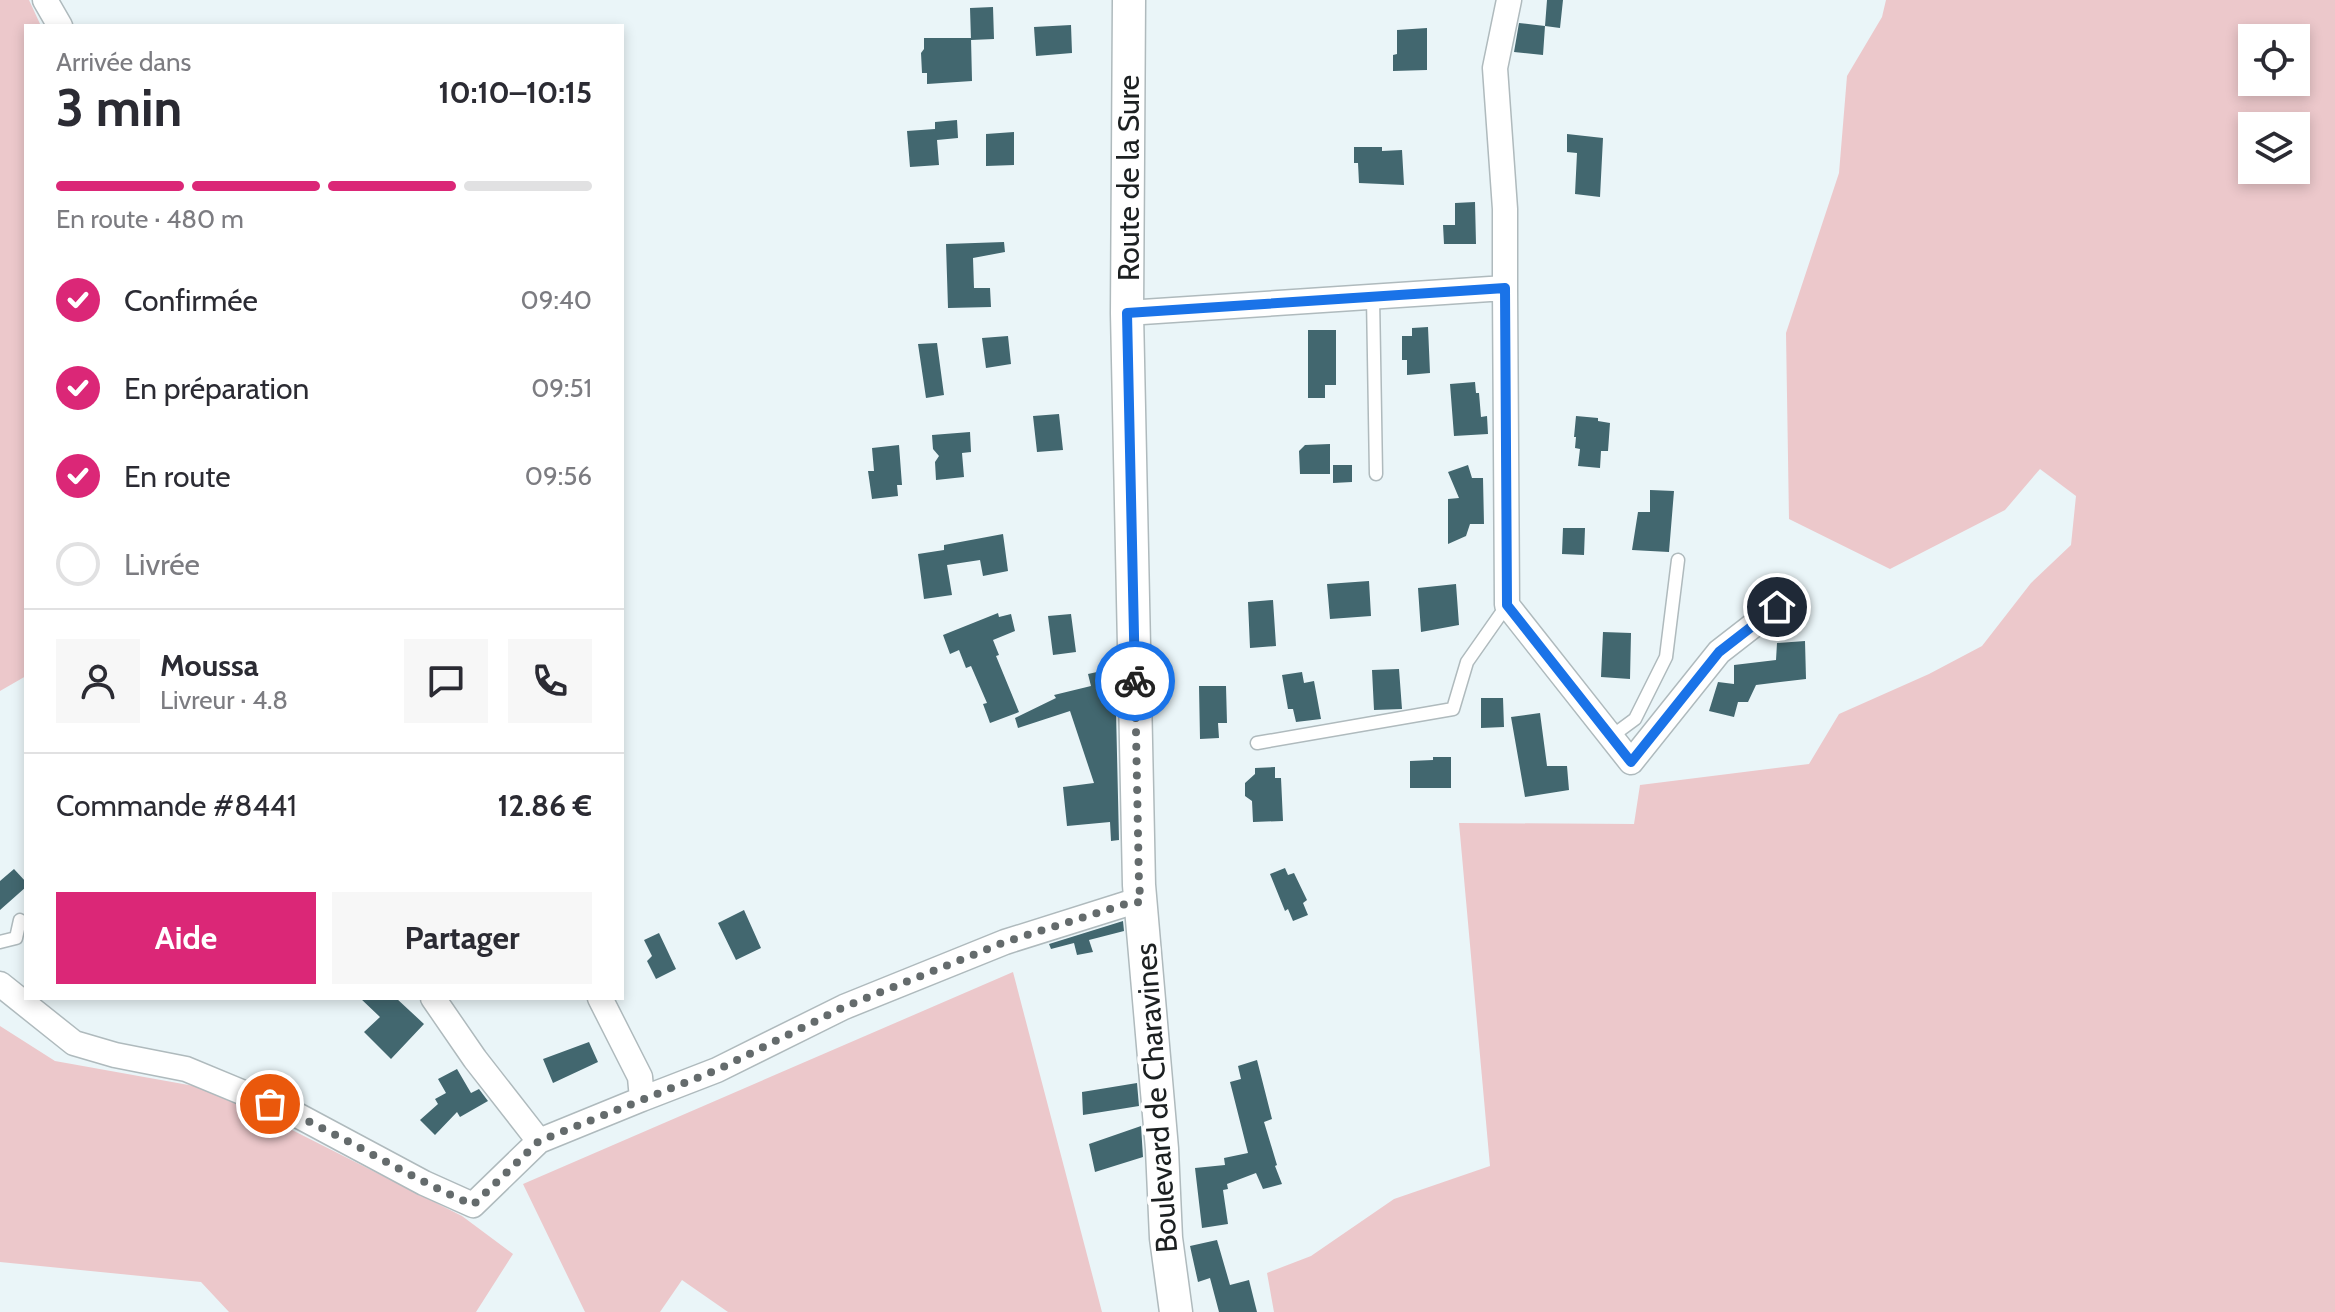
<!DOCTYPE html>
<html lang="fr">
<meta charset="utf-8">
<style>
:root{--surface:#fff;--page:#f7f7f7;--text:#2b2b33;--muted:#7c7c81;--line:#e1e1e2;--accent:#db2777}
body{margin:0;font-family:Cabin,sans-serif;background:var(--page);color:var(--text);height:100vh;display:flex;flex-direction:column;font-size:30px;white-space:nowrap}
*{box-sizing:border-box;margin:0}
p{font-size:26px;color:var(--muted)}
.icon{flex:none;width:44px;height:44px;fill:none;stroke:currentColor;stroke-width:2;stroke-linecap:round;stroke-linejoin:round}
.map{position:relative;flex:1;overflow:hidden}
.drawer{position:absolute;left:24px;top:24px;width:600px;height:976px;display:flex;flex-direction:column;background:var(--surface);border-radius:0px;box-shadow:0 4px 12px #0003}
.drawer>*{flex:none}
.controls{position:absolute;left:2238px;top:24px;display:grid;gap:16px}
.controls a{display:grid;place-items:center;width:72px;height:72px;border-radius:0px;background:var(--surface);box-shadow:0 4px 12px #0003;font-size:40px}
.pin{position:absolute;display:grid;place-items:center;width:68px;height:68px;color:#fff;margin:-34px;border:4px solid #fff;border-radius:50%;box-shadow:0 2px 8px #0007}
.courier{position:absolute;display:grid;place-items:center;width:80px;height:80px;margin:-40px;border:6px solid #1a73e8;border-radius:50%;background:#fff;color:#222;box-shadow:0 2px 10px #0007}
.head em{font-style:normal;font-weight:800}
.head div{display:flex;flex-direction:column-reverse}
.head{display:flex;align-items:center;justify-content:space-between;height:136px;padding:0 32px}
h1{font-size:52px;font-weight:800;line-height:60px}
.bar{display:grid;grid-template-columns:repeat(4,1fr);gap:12px 8px;align-content:center;height:96px;padding:0 32px}
.bar i{height:10px;border-radius:6px;background:var(--line)}
.bar .on{background:var(--accent)}
.bar p{grid-column:span 4}
.line{display:flex;align-items:center;gap:20px;padding:0 32px;border-top:2px solid var(--line)}
.line div{flex:1}
.round{display:grid;place-items:center;flex:none;width:84px;height:84px;border-radius:0px;background:var(--page)}
ol{padding:0 32px;list-style:none}
li{display:flex;align-items:center;gap:24px;height:88px}
li p{margin-inline-start:auto}
li .icon{padding:8px;border-radius:50%;background:var(--accent);color:#fff;stroke-width:4}
li:last-child{color:var(--muted)}
li i{width:44px;height:44px;border:4px solid var(--line);border-radius:50%}
.button{display:flex;gap:16px;margin-top:auto;padding:16px 32px}
.button a{flex:1;height:92px;border-radius:0px;background:var(--accent);color:#fff;font-size:32px;font-weight:800;line-height:92px;text-align:center}
.button a+a{background:var(--page);color:var(--text)}
.map>svg:first-child{display:block}
.green{fill:#ecc8cb;fill-rule:evenodd}
.building{fill:#42676f}
.lines{fill:none;stroke-linecap:round;stroke-linejoin:round}
.service-casing{stroke:#afbabd;stroke-width:15}
.minor-casing{stroke:#afbabd;stroke-width:27}
.secondary-casing{stroke:#afbabd;stroke-width:35}
.service{stroke:#fff;stroke-width:12}
.minor{stroke:#fff;stroke-width:24}
.secondary{stroke:#fff;stroke-width:32}
.done{stroke:#646b6c;stroke-width:8;stroke-dasharray:0 14.4}
.route{stroke:#1a73e8;stroke-width:10}
.labels{text-anchor:middle;dominant-baseline:central;stroke-width:8;stroke-linejoin:round;paint-order:stroke}
.street-label{font-size:30px;fill:#1c2021;stroke:#fff}
</style>
<div class="map">
<svg width="2335" height="1312" viewBox="0 0 2335 1312">
<rect width="100%" height="100%" fill="#eaf5f8"/>
<path class="green" d="M0 0H29L41 26H26V676L0 691Z
M1886 0H2335V1312H1274L1267 1273 1311 1256 1394 1199 1490 1166 1459 823 1634 824 1640 785 1809 764 1839 714 1929 674 1982 646 2031 583 2071 545 2076 496 2040 469 2005 510 1890 569 1789 519 1786 333 1839 173 1847 76 1882 17ZM2296 38V82H2252V38ZM2296 126V170H2252V126Z
M1013 972 1102 1312H728L682 1280 660 1312H585L523 1184Z
M0 1026 55 1061 211 1089 462 1216 513 1254 476 1312H229L201 1282 0 1262Z"/>
<path class="building" d="M1547 0H1563L1560 28 1545 26Z
M993 7 994 39 971 40 970 8Z
M1519 23 1545 26 1543 55 1514 52Z
M1071 25 1072 53 1036 56 1034 27Z
M1427 28V70L1393 71V55L1397 54V30Z
M924 38H971L972 81 927 84V73H922L921 53 924 49Z
M957 120 958 138 937 140 939 165 910 167 907 131 935 129V122Z
M1014 132V165L986 166V134Z
M1567 134 1603 138 1600 197 1575 194 1577 153 1567 152Z
M1354 147H1382V151L1402 150 1404 185 1359 183 1358 163H1354Z
M1475 202 1476 244H1444L1443 225H1455V203Z
M1004 242 1005 252 973 258 974 288H990L991 307 948 308 946 244Z
M1428 327 1430 373 1407 375V360H1402V336H1412V328Z
M1308 330H1336V385H1325V398H1308Z
M1008 336 1011 364 986 368 982 338Z
M937 343 944 395 926 398 918 344Z
M1475 382 1476 393H1479L1481 417 1487 416 1488 434 1454 436 1450 384Z
M1059 414 1063 450 1037 452 1033 416Z
M1576 416 1598 418V421L1610 423 1608 451H1601L1600 468 1578 466 1580 449 1575 448 1576 437H1574Z
M970 432 971 452 962 453 964 477 936 480 935 462 939 456 933 449 932 435Z
M1330 444V474H1300L1299 451 1305 445Z
M899 445 902 485H897L898 496 872 499 868 471H874L872 448Z
M1333 465H1352V482L1333 483Z
M1468 465 1472 478H1483L1484 524H1470L1466 536 1448 544V499L1459 498 1448 472Z
M1650 490 1674 491 1669 552 1632 550 1638 512H1650Z
M1563 528H1585L1584 555 1562 554Z
M1003 534 1008 571 983 576 980 560 947 565 952 595 924 599 918 554 944 550V545Z
M1369 581 1371 616 1330 619 1327 584Z
M1456 584 1459 625 1421 632 1418 588Z
M1273 600 1276 646 1250 648 1248 602Z
M998 613 999 617 1011 614 1015 631 993 640 999 655 996 656 1019 712 990 723 983 704 987 703 971 666 966 668 959 650 950 654 943 635Z
M1071 614 1076 652 1053 655 1048 616Z
M1603 632 1631 633 1630 679 1601 677Z
M1805 641 1806 679 1756 685 1748 702H1738L1734 717 1709 711 1718 682 1734 684V665L1776 660 1777 643Z
M1115 668 1119 840 1111 841 1110 822 1067 826 1063 787 1094 783 1070 711 1018 728 1015 718 1056 698 1054 695 1091 686 1088 674Z
M1399 669 1402 709 1374 710 1372 670Z
M1302 672 1304 683 1314 681 1321 719 1296 722 1293 709H1288L1282 675Z
M1199 686H1226L1227 723H1218L1219 738 1200 739Z
M1481 698H1503L1504 727 1481 728Z
M1540 713 1547 766H1567L1569 790 1525 797 1511 717Z
M1433 757H1451V788H1410V761L1433 760Z
M1275 767V778H1281L1283 821 1253 822 1252 801 1245 796V783L1255 774V768Z
M1285 868 1288 875 1294 873 1307 900 1303 903 1308 915 1293 921 1288 909 1285 911 1270 874Z
M14 869 26 882V887L0 910V881Z
M744 910 761 948 736 960 718 923Z
M1123 921 1124 931 1089 940 1093 952 1077 955 1074 943 1051 949 1049 944Z
M659 933 676 969 656 979 647 961 652 956 644 940Z
M360 998H396L424 1024 391 1059 364 1032 380 1017Z
M589 1042 598 1062 553 1083 543 1059Z
M1257 1060 1272 1119 1264 1122 1277 1165 1275 1166 1282 1184 1263 1189 1256 1173 1227 1184 1228 1189 1223 1190 1228 1224 1202 1228 1195 1168 1225 1165 1224 1158 1248 1153 1230 1082 1241 1079 1238 1066Z
M457 1069 471 1093 479 1089 488 1101 460 1117 457 1112 435 1135 420 1120 438 1104 435 1099 446 1093 438 1079Z
M1137 1083 1139 1106 1083 1115 1082 1092Z
M1141 1126 1143 1157 1095 1172 1089 1144Z
M1217 1240 1230 1285 1249 1280 1257 1312H1219L1210 1278 1198 1282 1190 1246Z"/>
<g class="lines">
<g class="service-casing">
<path id="service" d="M1373 297 1376 474
M1612 736 1635 719 1666 657 1678 560
M1257 743 1453 709 1467 662 1507 605
M0 942 16 938 20 920"/>
</g>
<g class="minor-casing">
<path id="minor" d="M45 0 60 26
M1505 288 1507 605 1631 762 1719 652 1777 607
M1127 313 1505 288V209L1495 68 1509 0
M0 984 74 1043 115 1055 186 1069 297 1115 424 1183 473 1205 539 1141 642 1099 640 1077 600 998
M433 998 475 1059 539 1141
M642 1099 717 1070 844 1007 1005 942 1129 903 1141 902"/>
</g>
<g class="secondary-casing">
<path id="secondary" d="M1129 0 1127 313 1139 885 1162 1149 1166 1238 1176 1312"/>
</g>
<use href="#service" class="service"/>
<use href="#minor" class="minor"/>
<use href="#secondary" class="secondary"/>
</g>
<g class="lines">
<path class="done" d="M270 1104C340 1133 404 1175 473 1205L539 1141 717 1070 844 1007 871 996 1005 942 1129 903 1141 902 1139 885 1135 681"/>
<path class="route" d="M1135 681 1127 313 1505 288 1507 605 1631 762 1719 652 1777 607"/>
</g>
<g class="labels">
<g class="street-label">
<text transform="translate(1128 178) rotate(-90)">Route de la Sure</text>
<text transform="translate(1156 1098) rotate(-94)">Boulevard de Charavines</text>
</g>
</g>
</svg>
<div class="controls">
<a><svg class="icon" aria-label="locate" viewBox="0 0 24 24"><circle cx="12" cy="12" r="6"/><path d="M12 2v4M12 18v4M2 12h4M18 12h4"/></svg></a>
<a><svg class="icon" aria-label="layers" viewBox="0 0 24 24"><path d="M12 4l9 5-9 5-9-5zM3 14l9 5 9-5"/></svg></a>
</div>
<div class="pin" style="left:270px;top:1104px;background:#ea580c"><svg class="icon" aria-label="bag" viewBox="0 0 24 24"><path d="M5 8h14l-1 12H6zM9 8a3 3 0 0 1 6 0"/></svg></div>
<div class="pin" style="left:1777px;top:607px;background:#1f2937"><svg class="icon" aria-label="home" viewBox="0 0 24 24"><path d="M3 11l9-7 9 7M6 9v11h12V9"/></svg></div>
<div class="courier" style="left:1135px;top:681px"><svg class="icon" aria-label="bike" viewBox="0 0 24 24"><circle cx="6" cy="16" r="4"/><circle cx="18" cy="16" r="4"/><path d="M6 16l4-8h5l3 8M10 8l3 8H6M13 5h3"/></svg></div>
<section class="drawer">
<div class="head"><div><h1>3 min</h1><p>Arrivée dans</p></div><em>10:10–10:15</em></div>
<div class="bar"><i class="on"></i><i class="on"></i><i class="on"></i><i></i><p>En route · 480 m</p></div>
<ol>
<li><svg class="icon" aria-label="check" viewBox="0 0 24 24"><path d="M5 12l5 5 9-10"/></svg>Confirmée<p>09:40</p></li>
<li><svg class="icon" aria-label="check" viewBox="0 0 24 24"><path d="M5 12l5 5 9-10"/></svg>En préparation<p>09:51</p></li>
<li><svg class="icon" aria-label="check" viewBox="0 0 24 24"><path d="M5 12l5 5 9-10"/></svg>En route<p>09:56</p></li>
<li><i></i>Livrée</li>
</ol>
<div class="line" style="height:144px"><a class="round"><svg class="icon" aria-label="person" viewBox="0 0 24 24"><circle cx="12" cy="8" r="4"/><path d="M4 21q1-7 8-7t8 7"/></svg></a><div><b>Moussa</b><p>Livreur · 4.8</p></div><a class="round"><svg class="icon" aria-label="chat" viewBox="0 0 24 24"><path d="M4 5h16v11H9l-5 4z"/></svg></a><a class="round"><svg class="icon" aria-label="phone" viewBox="0 0 24 24"><path d="M5 4h4l2 5-3 2q2 4 5 5l2-3 5 2v4C11 20 4 13 5 4z"/></svg></a></div>
<div class="line" style="height:104px"><div>Commande #8441</div><b>12.86 €</b></div>
<div class="button"><a>Aide</a><a>Partager</a></div>
</section>
</div>
